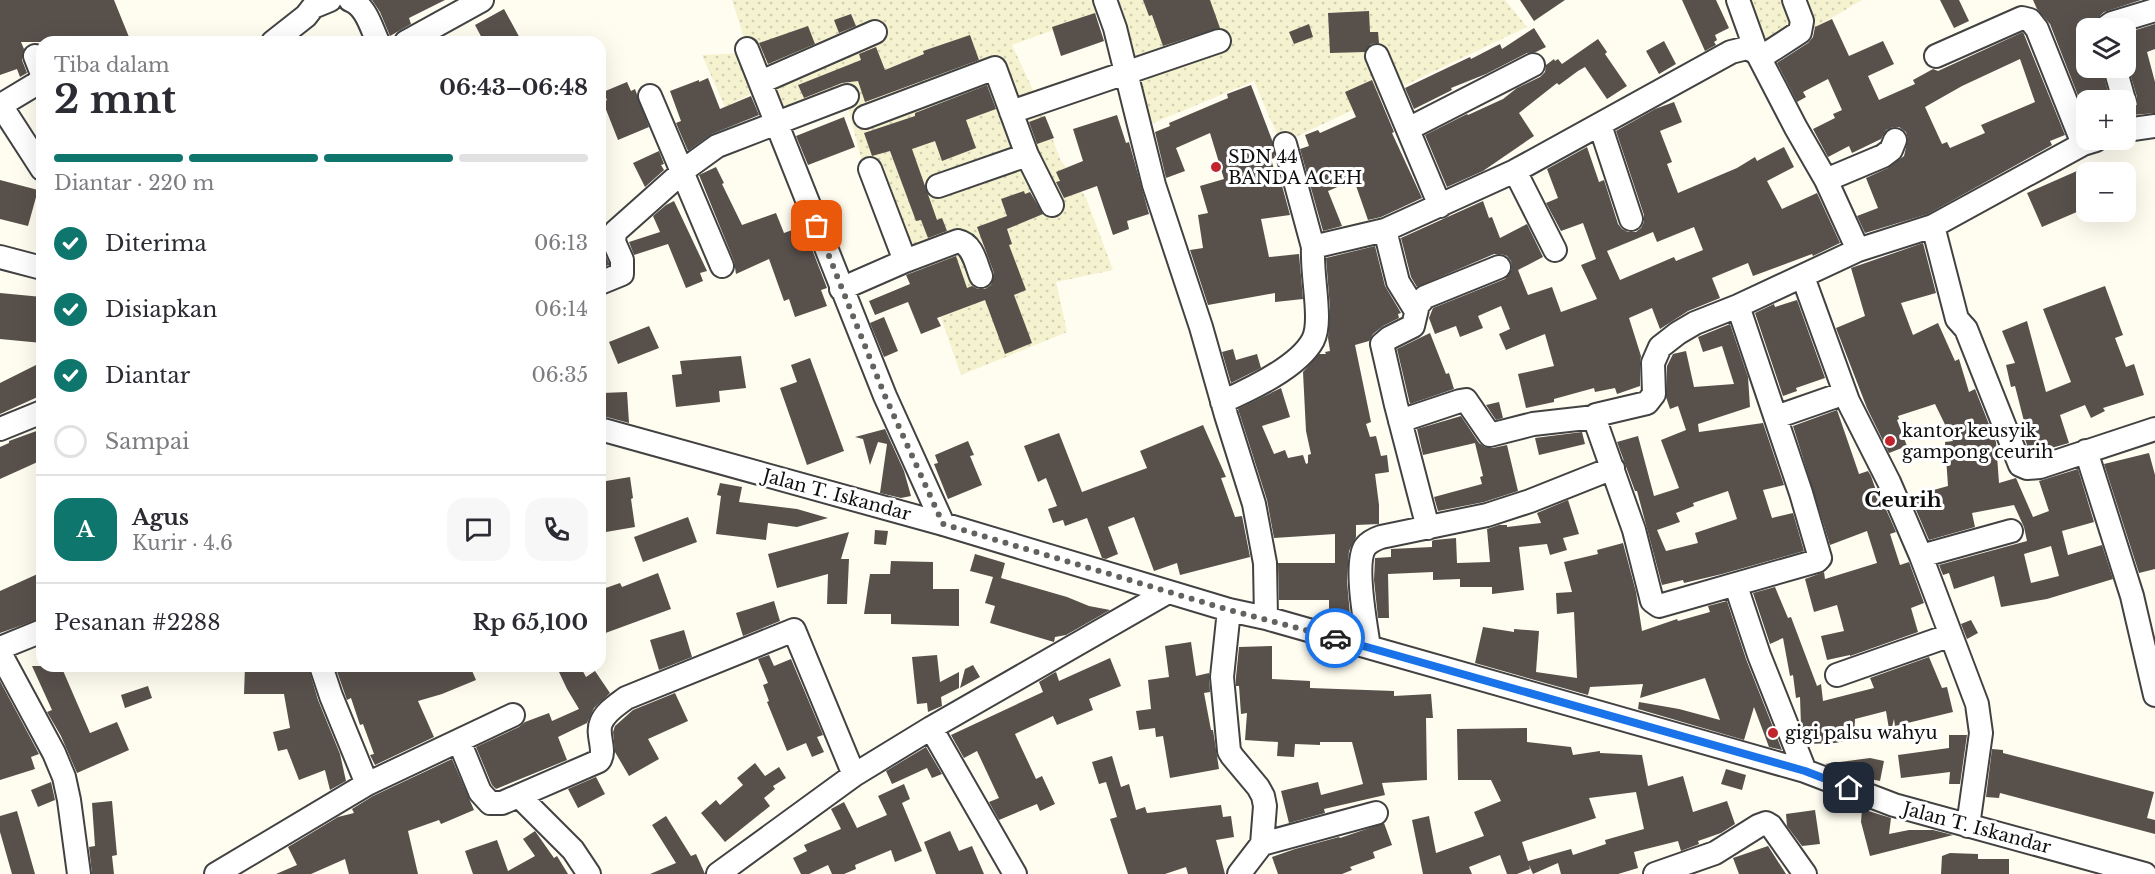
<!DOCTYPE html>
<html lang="id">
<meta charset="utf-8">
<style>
:root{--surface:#fff;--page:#f7f7f7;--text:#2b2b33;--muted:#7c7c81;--line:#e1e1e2;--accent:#0f766e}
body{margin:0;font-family:"Libre Baskerville",serif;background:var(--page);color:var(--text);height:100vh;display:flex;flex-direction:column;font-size:22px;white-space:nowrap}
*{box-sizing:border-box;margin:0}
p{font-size:20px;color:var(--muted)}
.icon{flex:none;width:33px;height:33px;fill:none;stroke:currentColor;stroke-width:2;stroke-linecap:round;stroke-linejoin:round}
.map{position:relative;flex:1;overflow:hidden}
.panel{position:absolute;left:36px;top:36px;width:570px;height:636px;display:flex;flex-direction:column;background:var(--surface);border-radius:18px;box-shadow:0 6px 24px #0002}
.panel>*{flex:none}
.fabs{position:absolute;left:2076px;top:18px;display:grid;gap:12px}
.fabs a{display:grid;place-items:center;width:60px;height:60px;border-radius:12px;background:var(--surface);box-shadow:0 6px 24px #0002;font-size:30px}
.pin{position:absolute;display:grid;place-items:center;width:51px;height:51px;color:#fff;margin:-26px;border-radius:12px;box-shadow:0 3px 9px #0006}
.courier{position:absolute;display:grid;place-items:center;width:60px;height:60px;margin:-30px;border:4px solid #1a73e8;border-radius:50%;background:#fff;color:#222;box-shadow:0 2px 8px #0007}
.head em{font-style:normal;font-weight:700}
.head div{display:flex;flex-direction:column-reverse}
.head{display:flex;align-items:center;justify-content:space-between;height:102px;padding:0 18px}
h1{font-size:39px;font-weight:700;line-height:45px}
.bar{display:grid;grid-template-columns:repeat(4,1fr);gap:9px 6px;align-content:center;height:72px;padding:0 18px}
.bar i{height:8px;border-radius:4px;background:var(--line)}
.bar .on{background:var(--accent)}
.bar p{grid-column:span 4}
.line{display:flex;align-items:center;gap:15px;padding:0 18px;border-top:2px solid var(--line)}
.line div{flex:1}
.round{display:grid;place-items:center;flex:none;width:63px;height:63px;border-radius:18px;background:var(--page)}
ol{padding:0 18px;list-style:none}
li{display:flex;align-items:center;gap:18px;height:66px}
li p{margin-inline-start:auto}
li .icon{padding:6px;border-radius:50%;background:var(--accent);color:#fff;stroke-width:4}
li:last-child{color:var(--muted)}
li i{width:33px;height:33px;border:3px solid var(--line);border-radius:50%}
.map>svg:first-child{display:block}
.farmland{fill:url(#farmland-dots)}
.building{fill:#58504b;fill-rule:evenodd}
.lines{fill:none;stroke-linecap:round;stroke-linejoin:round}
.minor-casing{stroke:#424242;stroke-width:26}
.minor{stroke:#fff;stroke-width:22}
.done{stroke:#63625e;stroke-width:6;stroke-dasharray:0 10.8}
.route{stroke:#1a73e8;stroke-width:8}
.poi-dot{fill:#c1242d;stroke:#fff;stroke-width:2}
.labels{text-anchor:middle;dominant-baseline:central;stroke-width:6;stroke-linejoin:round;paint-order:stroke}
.poi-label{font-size:18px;fill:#0f0f0f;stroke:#fff;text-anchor:start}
.street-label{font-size:18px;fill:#0f0f0f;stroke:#fff}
.quarter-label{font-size:21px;font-weight:bold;fill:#0f0f0f;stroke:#fff}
</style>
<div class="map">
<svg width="2155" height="874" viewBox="0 0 2155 874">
<defs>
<pattern id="farmland-dots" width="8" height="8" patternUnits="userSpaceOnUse" patternTransform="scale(1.5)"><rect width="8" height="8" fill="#f5f2d0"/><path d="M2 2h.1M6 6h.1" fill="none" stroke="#d1ceb1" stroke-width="1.8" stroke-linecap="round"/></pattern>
</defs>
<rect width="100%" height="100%" fill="#fffcf0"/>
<path class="farmland" d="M732 0H1505L1527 27 1281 144 1254 81 1139 129 1106 11 1012 45 1039 103 1060 159 1086 198 1113 270 1056 282 1067 332 961 375 921 261 901 253 864 170 847 103 776 122 759 90 725 107 702 55 749 53Z
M1734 0H1862L1755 63Z"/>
<path class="building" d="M0 0H114L131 42H21L24 49 22 60 27 73 20 77 17 69 0 75Z
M372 0H445L409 18 411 24 390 36 380 12Z
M1143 0H1210L1220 28 1163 46 1152 15 1149 16Z
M1520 0H1565L1534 21Z
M1682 0H1716L1729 28 1715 35 1717 40 1714 42 1716 45 1705 51Z
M1940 0H1959L1969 21 1954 28Z
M2033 0H2141L2104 12 2093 22 2092 28H2086V68H2102L2110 100H2086V116L2050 24 2037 9Z
M504 9 522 42H484L475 25Z
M1369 11 1370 32H1378L1379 43 1371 44 1365 52 1330 53 1328 13Z
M1095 13 1104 41 1061 56 1052 27Z
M851 14 856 26 839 33 834 20Z
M1832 19 1849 56 1883 41 1894 64 1868 76 1879 100 1915 84 1913 80 1933 69 1938 71 2023 32 2065 135 2050 141 2052 145 1928 214 1865 233 1857 216 1878 208 1866 178 1888 168 1904 156 1908 139 1906 132 1899 127H1893L1886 130 1881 139 1852 153 1849 146 1828 157 1813 129 1835 118 1833 114 1842 110 1828 79 1803 92 1806 97 1797 102 1777 63 1808 43 1813 37 1815 27ZM2020 59 2035 102 1981 125 1985 133 1950 148 1947 142 1942 144 1925 107 1962 86Z
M1309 24 1313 37 1294 44 1289 32Z
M2155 24V49L2147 52 2155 82V113L2133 115 2132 111 2137 104V97L2126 60V33Z
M808 26 815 44 768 64 759 43Z
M1534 28 1546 47 1536 52 1527 53 1486 74 1451 88 1452 90 1414 109 1405 88 1470 57 1471 59 1500 44 1502 49Z
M970 35 979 60 865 102 858 81 842 83 804 98 798 85 861 60 859 54 876 47 885 70 924 54 923 51Z
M1598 39 1607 52 1605 54 1627 86 1607 99 1585 67 1578 71 1559 85 1557 83 1519 113 1534 136 1483 171 1447 187 1425 135 1467 114 1468 115 1503 99 1517 88 1540 77 1545 72 1546 65 1554 59 1555 61 1558 59 1562 64Z
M1664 41 1676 64 1659 74 1646 51Z
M708 78 720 109 751 96 759 115 712 134 688 151 676 123 681 121 670 91 699 80V82Z
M1372 80 1394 132 1392 133 1422 198 1381 217 1368 220 1354 180 1328 191 1342 226 1323 231 1300 149 1309 146 1305 135 1318 130 1320 133 1356 117 1345 92Z
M627 82 631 91 635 89 649 127 618 140 603 102 607 100 603 92Z
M987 85 996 109 966 120 976 148 942 161 935 141 912 149 937 220 942 218 947 231 928 238 921 220 916 221 890 151 872 156 864 133 915 116V113Z
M1251 85 1272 140 1275 158 1271 159 1278 183 1281 182 1290 215 1261 219 1269 257 1299 254 1303 299 1275 302V293L1208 305 1190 250 1203 248 1198 215 1208 213 1200 186 1224 179 1210 133 1176 148 1185 171 1166 178 1155 132 1170 126 1169 123 1228 98 1227 94Z
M1674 102 1682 122 1660 131 1672 162 1667 164 1678 193 1737 168 1755 157 1757 161 1784 147 1794 167 1767 181 1782 209 1817 193 1840 243 1813 256 1812 254 1753 276 1748 263 1712 278 1720 298 1688 311 1660 329 1652 308 1629 318 1641 356 1640 363V386L1617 394 1615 388 1595 392 1594 388 1554 399V402L1526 408 1518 374 1554 366 1545 334 1506 350 1499 334 1510 329 1501 306 1478 316 1483 328 1460 337 1456 326 1435 334 1429 318 1433 308 1505 279 1512 269 1511 261 1507 256 1501 254H1494L1417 287 1411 277 1401 238 1483 201 1489 218 1492 217 1500 238 1527 224 1543 257 1518 270 1528 295 1552 287 1561 312 1597 299 1581 265 1596 259 1583 223 1561 231 1546 203 1558 198 1547 169 1587 147 1599 182 1604 180 1618 224 1622 229 1628 232H1636L1641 228 1644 222V215L1616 131 1655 109ZM1694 227 1703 250 1676 261 1674 257 1620 280 1607 251 1653 232 1657 242Z
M1117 115 1126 143 1129 142 1149 214 1127 221 1129 229 1113 235 1097 186 1064 198 1056 182 1060 181 1056 172 1083 161 1073 129Z
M1045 116 1054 138 1037 144 1029 122Z
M844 117 855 147 808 165 796 136Z
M659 151 664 164 661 165 664 170 645 187 633 163Z
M716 167 724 183 722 184 742 225 776 213 784 233 803 226 827 288 821 290 827 306 795 317 789 299 784 301 769 259 736 274 734 261 699 175Z
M2086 167V208L2042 227 2027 193Z
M0 180 38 190 28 226 0 219Z
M1024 191 1025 194 1030 192 1043 214 1007 229 1012 244 1009 245 1026 290 1014 295 1032 343 1005 354 985 300 937 318 941 326 921 334 908 302 875 315 869 301 910 284 906 275 956 256 967 288 972 286 978 289H985L991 285 994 273 977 227 1007 216 1001 199Z
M674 201 707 271 700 273 703 281 686 288 668 244 634 255 629 242 660 232 653 216 666 205Z
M600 234 602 247 609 263V265L600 268Z
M1923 243 1936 293 1901 303 1913 335 1938 323 1955 361 1959 359 1969 392 1975 389 1996 442 1999 483 2016 478 2033 517 2049 511 2039 481 2078 469 2094 522 2062 531 2068 555 2102 545 2113 579 2047 599 2001 607 1994 576 1954 589 1949 573 1943 575 1939 565 2027 541 2024 527 2014 505 1972 513 1975 527 1929 540 1913 503 1932 497 1930 491 1948 486 1945 442 1953 441 1935 404 1898 416 1899 419 1897 420 1907 446 1889 453 1867 408 1836 328 1865 316 1851 268ZM2051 546 2059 576 2031 583 2024 554Z
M1375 246 1385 286 1401 313 1398 314 1399 318 1383 326 1373 334 1369 341 1355 345 1371 422 1366 424 1370 437 1376 436 1381 456 1387 455 1389 472 1375 474 1379 505V524L1356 525V537L1349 551 1347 581 1350 615H1329V600H1279L1278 563H1335V534L1274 538 1267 500 1238 409 1281 388 1290 417 1262 426 1274 454 1285 450 1288 458 1303 455 1306 464 1308 463V455L1311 454 1306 431 1303 372 1319 354H1326L1325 352 1330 351 1328 338 1330 308 1326 258Z
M2105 286 2123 335 2115 338 2126 367 2134 364 2144 395 2103 408 2105 411 2091 418 2085 405 2060 415 2069 443 2030 454 2022 430 2026 429 2015 386 2011 387 2006 365 2015 363 2002 331 2027 321 2046 392 2071 382 2043 309Z
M0 293 42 297V343L0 339Z
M1797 300 1825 378 1796 388 1797 391 1783 396 1755 313 1774 304 1775 307Z
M884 317 898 351 884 357 870 323Z
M1730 324 1748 377 1750 407 1698 424 1699 432 1763 423 1784 485 1763 490 1772 518 1793 513 1804 551 1722 574 1684 583 1683 580 1662 585 1637 491H1635L1617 442 1638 436 1654 496 1679 488 1661 440 1686 430 1678 406 1670 409 1666 397 1667 366 1673 354 1686 351 1694 387 1734 384 1722 346 1703 352 1698 337ZM1728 491 1737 519 1695 533 1698 543 1666 551 1657 530 1680 522 1676 513 1694 506 1693 503Z
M649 326 659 348 618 364 609 342Z
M1430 333 1446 374 1449 373 1454 389 1410 404 1397 349Z
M1233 349 1236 360 1257 354 1261 368 1231 383 1222 352Z
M741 356 746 388 719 391 720 402 676 407 672 375 682 374 680 361Z
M810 358 844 451 807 465 780 388 797 382 791 365Z
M42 362V395L0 414V383Z
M627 392 629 423 603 416 602 393Z
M1499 402 1503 418 1496 420 1486 405Z
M1837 410 1859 474 1868 471 1871 476 1879 499 1881 498 1896 532 1890 534 1900 565 1909 562 1924 603 1911 608 1918 632 1850 656V655L1827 660 1821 636 1844 631 1837 605 1814 612 1805 579 1824 572 1825 579 1877 563 1867 531 1830 545 1793 426Z
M1461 416 1479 443 1485 447 1493 448 1507 445 1518 491 1484 502 1438 511 1434 497 1482 484 1480 477 1483 476 1475 443 1423 455 1417 429Z
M1203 425 1226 477 1221 478 1235 517 1242 516 1250 557 1180 575 1177 563 1154 571 1134 517 1108 527 1118 554 1106 559 1102 558 1087 518 1065 526 1063 520 1053 523 1048 509 1057 506 1046 478 1038 482 1024 446 1059 433 1082 492 1147 468 1140 451Z
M42 429V460L0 479V447L9 443V441Z
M885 429 904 471 911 496 901 498 880 493 887 444 878 442 870 465 863 439 855 437Z
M1582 432 1585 444 1539 455 1535 438Z
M968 441 974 455 970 456 982 485 948 499 934 464 938 463 935 455Z
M2149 453 2155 475V569L2139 573 2104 464Z
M630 477 633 498 631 499 635 527 600 533V482Z
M720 483 742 487 739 502 797 509 828 518 797 527 768 523 766 540 716 534 721 496 717 495Z
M1568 500 1579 534 1563 538 1567 550 1550 555 1547 544 1519 547 1524 590 1492 594V587H1460V579L1433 580V572L1388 574 1389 618H1378L1374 580 1375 558 1391 557V549L1432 547V541L1434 540 1456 538 1457 563 1490 562 1487 529 1499 525H1507V527L1541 523 1537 513Z
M688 517 697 542 643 562 634 537Z
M875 530 888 531 886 545 874 544Z
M849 532 841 559H849L847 604H827L828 574 777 588 768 554Z
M1623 543 1636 592 1642 631 1677 619 1678 621 1710 612 1708 606 1727 601 1746 659 1782 750 1769 747 1754 707 1744 740 1638 709 1639 702 1679 709 1720 720 1705 678 1640 698 1643 684 1590 687 1588 695 1475 663 1483 627 1514 632V629L1539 631 1536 672 1577 678 1574 612 1557 614 1556 593 1572 592 1564 562 1598 554 1597 550Z
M975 554 1005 563 1001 578 1067 597 1089 606 1110 610 1066 635 1055 637 1054 642 990 623 995 606 985 603 993 577 970 571Z
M891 561 933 562V589H959V626L891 624V614H864L870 574H890Z
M42 572V618L0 633V591Z
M658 573 671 609 600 635V590L620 583 622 587Z
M1775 587 1788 618 1791 617 1817 686 1821 684 1823 701 1874 688 1870 678 1929 657 1942 688 1947 687 1953 712 1895 726 1894 719 1890 735 1886 711 1855 719 1854 739 1835 743 1809 744 1801 725 1800 697 1796 698 1793 675 1790 676 1783 638 1770 644 1753 593Z
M774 601 780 621 743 636 736 613Z
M1971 620 1978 633 1967 639 1961 624Z
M684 630 692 657 659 670 650 640Z
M1191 642 1196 676 1209 673 1210 692 1204 693 1211 730H1213L1219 769 1170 778 1163 736 1156 737 1155 728 1139 730 1136 711 1151 709 1148 680 1169 677 1165 646Z
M1272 646V679L1310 681V688L1394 691V696L1431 694 1433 718H1426L1427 780 1382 783 1385 795 1324 809 1325 813 1289 823 1281 791 1318 782 1321 795 1363 784 1352 742H1320V745L1295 744 1294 757 1277 756 1278 742 1245 740 1247 713 1241 714 1239 686H1236V677L1239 647Z
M769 655 774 666 791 659 823 735 817 737 824 752 812 757 806 743 787 751 767 702 769 701 763 685 768 683 758 659Z
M937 655 940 682 959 672V688L941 697 942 706 928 712 927 703 917 704 912 657Z
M1110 658 1121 686 1089 699 1093 710 1057 725 1053 716 1015 734 1036 779 1042 776 1055 804 1040 811 1037 804 999 820 989 802 999 798 977 751 964 758 951 735 1043 692 1039 682 1052 674 1056 672 1059 681Z
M973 665 980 677 960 688 965 669Z
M32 666H61L90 733 117 722 129 750 77 773 61 736 47 712 52 710Z
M245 666H308L318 700 340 754 346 781 330 790 325 770 299 780 287 749 278 751 273 732 290 728 284 694H244Z
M335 666H470L476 680 442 694 418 701 434 737 375 765 370 755 374 754 363 724 360 725 351 698 347 700Z
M570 666H580L586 677 595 671 610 693 594 708 587 723 558 737 567 760 496 789 492 785 476 747 519 727 525 722 549 713 552 721 579 709 567 689 559 672Z
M0 681 39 754 31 757 35 769 0 780Z
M148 686 152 698 125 708 121 695Z
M675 693 688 721 648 739 659 759 629 776 615 752 613 732 615 726 633 710Z
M1527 728V742L1571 747 1573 755 1600 751V753L1642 755 1648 786 1683 776 1693 812 1727 801 1735 824 1721 833 1698 841 1699 844 1681 851 1678 841 1634 852 1638 868 1618 874H1561L1558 863 1533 874 1529 865 1530 869 1517 874H1507L1500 855 1469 867 1472 874H1423L1412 820 1429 816 1436 853 1484 836 1474 812 1501 801 1491 780H1458L1457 729ZM1636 792 1644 829 1605 840 1606 844 1573 855 1571 849 1528 861 1522 842 1596 818 1589 798Z
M1949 735H1967L1960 784H1949L1950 772 1901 778 1898 755 1949 748Z
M926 747 942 774 932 778 927 768 892 784 886 771Z
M1992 749 2003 750V753L2154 792 2147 818 2155 820V834L2000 793 1999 798 1986 797Z
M1112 756 1121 787 1129 784 1136 810 1145 807 1147 813 1221 805 1223 817 1231 816 1234 837 1216 840 1225 874H1188L1186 867 1165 874H1128L1110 819 1117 817 1106 782 1099 784 1092 762Z
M1870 758 1884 761 1880 781 1852 775 1825 764Z
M452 759 474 810 441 824 439 820 408 831 418 874H349L345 859 311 874H276L297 865 288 847 338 817 354 813 352 809 373 796Z
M755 763 765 776 779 767 786 778 773 786 775 789 764 798 770 806 725 842 701 813 716 800 720 805 743 785 737 778Z
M1726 769 1746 775 1742 790 1721 784Z
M596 777 605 794 578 808 568 789Z
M51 782 55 800 38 807 31 790Z
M904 784 910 799 902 803 922 851 895 862 891 850 855 865 856 869 844 874H832L828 865 809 874H801L793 858 807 851 804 845 841 829 831 809 844 802 857 828 887 815 878 796Z
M112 801 117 855 112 856 114 874H92L89 847 95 846 92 803Z
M1862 809 1891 818 1889 834 1909 830H1933L1953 835 1870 856 1861 822Z
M1815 810 1820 844 1802 846 1787 826 1786 814Z
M17 811 35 874H12L0 832V816Z
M666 816 691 856 696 854 705 874H650L676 863 652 825Z
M1384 823 1392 845 1373 852 1375 858 1350 867 1352 870 1342 874H1278L1272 857 1295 849 1339 837 1340 838Z
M535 831 554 858 557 856 568 874H473L465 851 497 840 508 871 535 856 523 839Z
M950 831 959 851 972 846 984 874H936L924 842Z
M1768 846 1786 874H1739L1733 858Z
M1950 853 1978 854V859H2009V874H1941L1942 856Z"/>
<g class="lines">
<g class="minor-casing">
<path id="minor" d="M350 0C366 6 371 27 378 42
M1105 0 1115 28 1154 185 1201 327 1226 415 1254 504 1265 563 1266 618
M1738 0 1757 53
M2105 28 2112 23 2155 10
M273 42 306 16 313 7 330 0
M406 42 482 0
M747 49 885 396 943 524
M35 56 42 74
M1377 56 1440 206
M1936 56 2022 18 2030 20 2037 29 2083 144
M1760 58 1800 32 1802 21 1794 0
M2115 68 2124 100
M761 82 875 32
M650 96 722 266
M0 104 42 169
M1 105 36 84 42 78
M1011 112 1219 41
M865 117 995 68 1027 155 1052 205
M1600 125 1631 219
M1408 129 1533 65
M2126 130 2155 126
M870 169 905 261
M1515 171 1555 250
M1826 180 1883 156 1891 150 1895 140
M938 186 1027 155
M1933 226 1957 319 1966 329 2020 465 2027 468 2040 467 2155 429
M1385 230 1398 282 1416 311
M1313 247 1385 230 1515 171 1731 52 1747 48 1757 53 1796 128 1826 180 1858 250
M0 257 42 268
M1803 277 1848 401 1889 482 1921 556 1977 704 1981 733 1968 826
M600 283 622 274V260L614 242 615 232 688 167 717 146 847 96
M841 289 905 261 958 241C973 244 976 264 981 276
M1738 306 1801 493 1820 558 1817 561 1659 606 1652 601 1634 530 1595 420 1596 415 1647 403 1654 394 1653 363 1660 347 1678 333 1695 323 1738 306 1858 250 1933 226 2083 144 2096 140
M1222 402C1249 390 1299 367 1313 340 1316 334 1317 324 1317 317 1317 294 1312 271 1313 247L1285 144
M1776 417 1845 393
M1400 421 1460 401 1466 400 1490 435 1533 424 1595 417
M0 429 42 412
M600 429 943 524 1229 610 1266 618 1805 771 1894 805 2145 874
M2086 451 2132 596 2155 695
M1428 528 1396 405 1382 344 1389 338 1413 326 1418 305 1425 297 1499 267
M1921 556 2011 531
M1736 586 1759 655 1805 771
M1229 610 1222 677 1229 751 1232 756 1258 787 1263 796 1265 806 1262 844 1239 874
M1369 647C1366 627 1354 564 1365 547 1369 542 1375 539 1381 537L1487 515 1530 501 1613 468
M0 648 42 631
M0 653 54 753 64 777 69 800 79 874
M321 666 331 696 367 784
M1837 675 1951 635
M931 728 1015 874
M459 741 480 792 490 803H502L599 761C607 751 596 735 601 723 605 712 617 705 626 698L794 630 854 775
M519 796 573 850 589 874
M1262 844 1376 813
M216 874 367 784 513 715
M718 874 854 775 931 728 1168 592
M1655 874 1715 853 1758 826 1766 823 1771 826 1805 874"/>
</g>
<use href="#minor" class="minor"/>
</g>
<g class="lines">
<path class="done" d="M817 226 885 396 943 524 1229 610 1335 638"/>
<path class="route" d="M1335 638 1805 771 1849 788"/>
</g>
<g class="poi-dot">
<circle cx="1216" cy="167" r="6"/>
<circle cx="1890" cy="441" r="6"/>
<circle cx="1773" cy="733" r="6"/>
</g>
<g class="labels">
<g class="poi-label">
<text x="1228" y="157">SDN 44<tspan x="1228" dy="21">BANDA ACEH</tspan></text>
<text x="1902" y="431">kantor keusyik<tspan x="1902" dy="21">gampong ceurih</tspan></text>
<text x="1785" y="733">gigi palsu wahyu</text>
</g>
<g class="street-label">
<text transform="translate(837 495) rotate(15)">Jalan T. Iskandar</text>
<text transform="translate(1977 828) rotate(15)">Jalan T. Iskandar</text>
</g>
<g class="quarter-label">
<text x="1903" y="500">Ceurih</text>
</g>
</g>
</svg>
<div class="fabs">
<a><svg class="icon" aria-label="layers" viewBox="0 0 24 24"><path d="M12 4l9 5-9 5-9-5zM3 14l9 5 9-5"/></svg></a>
<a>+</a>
<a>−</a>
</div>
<div class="pin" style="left:817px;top:226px;background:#ea580c"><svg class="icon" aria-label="bag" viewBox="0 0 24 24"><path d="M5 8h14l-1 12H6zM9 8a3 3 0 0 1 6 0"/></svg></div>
<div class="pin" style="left:1849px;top:788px;background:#1f2937"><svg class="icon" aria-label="home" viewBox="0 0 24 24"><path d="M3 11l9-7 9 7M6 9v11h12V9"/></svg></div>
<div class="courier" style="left:1335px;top:638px"><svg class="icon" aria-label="car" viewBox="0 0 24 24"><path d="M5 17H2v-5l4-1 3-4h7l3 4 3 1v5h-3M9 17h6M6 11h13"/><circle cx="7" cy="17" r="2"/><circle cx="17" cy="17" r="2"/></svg></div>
<section class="panel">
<div class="head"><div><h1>2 mnt</h1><p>Tiba dalam</p></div><em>06:43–06:48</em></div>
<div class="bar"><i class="on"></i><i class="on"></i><i class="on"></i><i></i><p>Diantar · 220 m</p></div>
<ol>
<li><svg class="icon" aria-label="check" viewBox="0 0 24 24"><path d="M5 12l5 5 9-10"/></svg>Diterima<p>06:13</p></li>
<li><svg class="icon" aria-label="check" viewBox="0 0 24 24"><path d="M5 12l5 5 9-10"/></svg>Disiapkan<p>06:14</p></li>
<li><svg class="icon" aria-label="check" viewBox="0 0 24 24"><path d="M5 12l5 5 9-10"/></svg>Diantar<p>06:35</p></li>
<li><i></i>Sampai</li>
</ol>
<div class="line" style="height:108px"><b class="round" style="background:var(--accent);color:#fff">A</b><div><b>Agus</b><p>Kurir · 4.6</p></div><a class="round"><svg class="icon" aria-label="chat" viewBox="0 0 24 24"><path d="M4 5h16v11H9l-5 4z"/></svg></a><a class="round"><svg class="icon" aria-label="phone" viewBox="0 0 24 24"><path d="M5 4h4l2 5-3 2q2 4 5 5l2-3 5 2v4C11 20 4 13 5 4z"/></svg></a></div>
<div class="line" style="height:78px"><div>Pesanan #2288</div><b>Rp 65,100</b></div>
</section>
</div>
